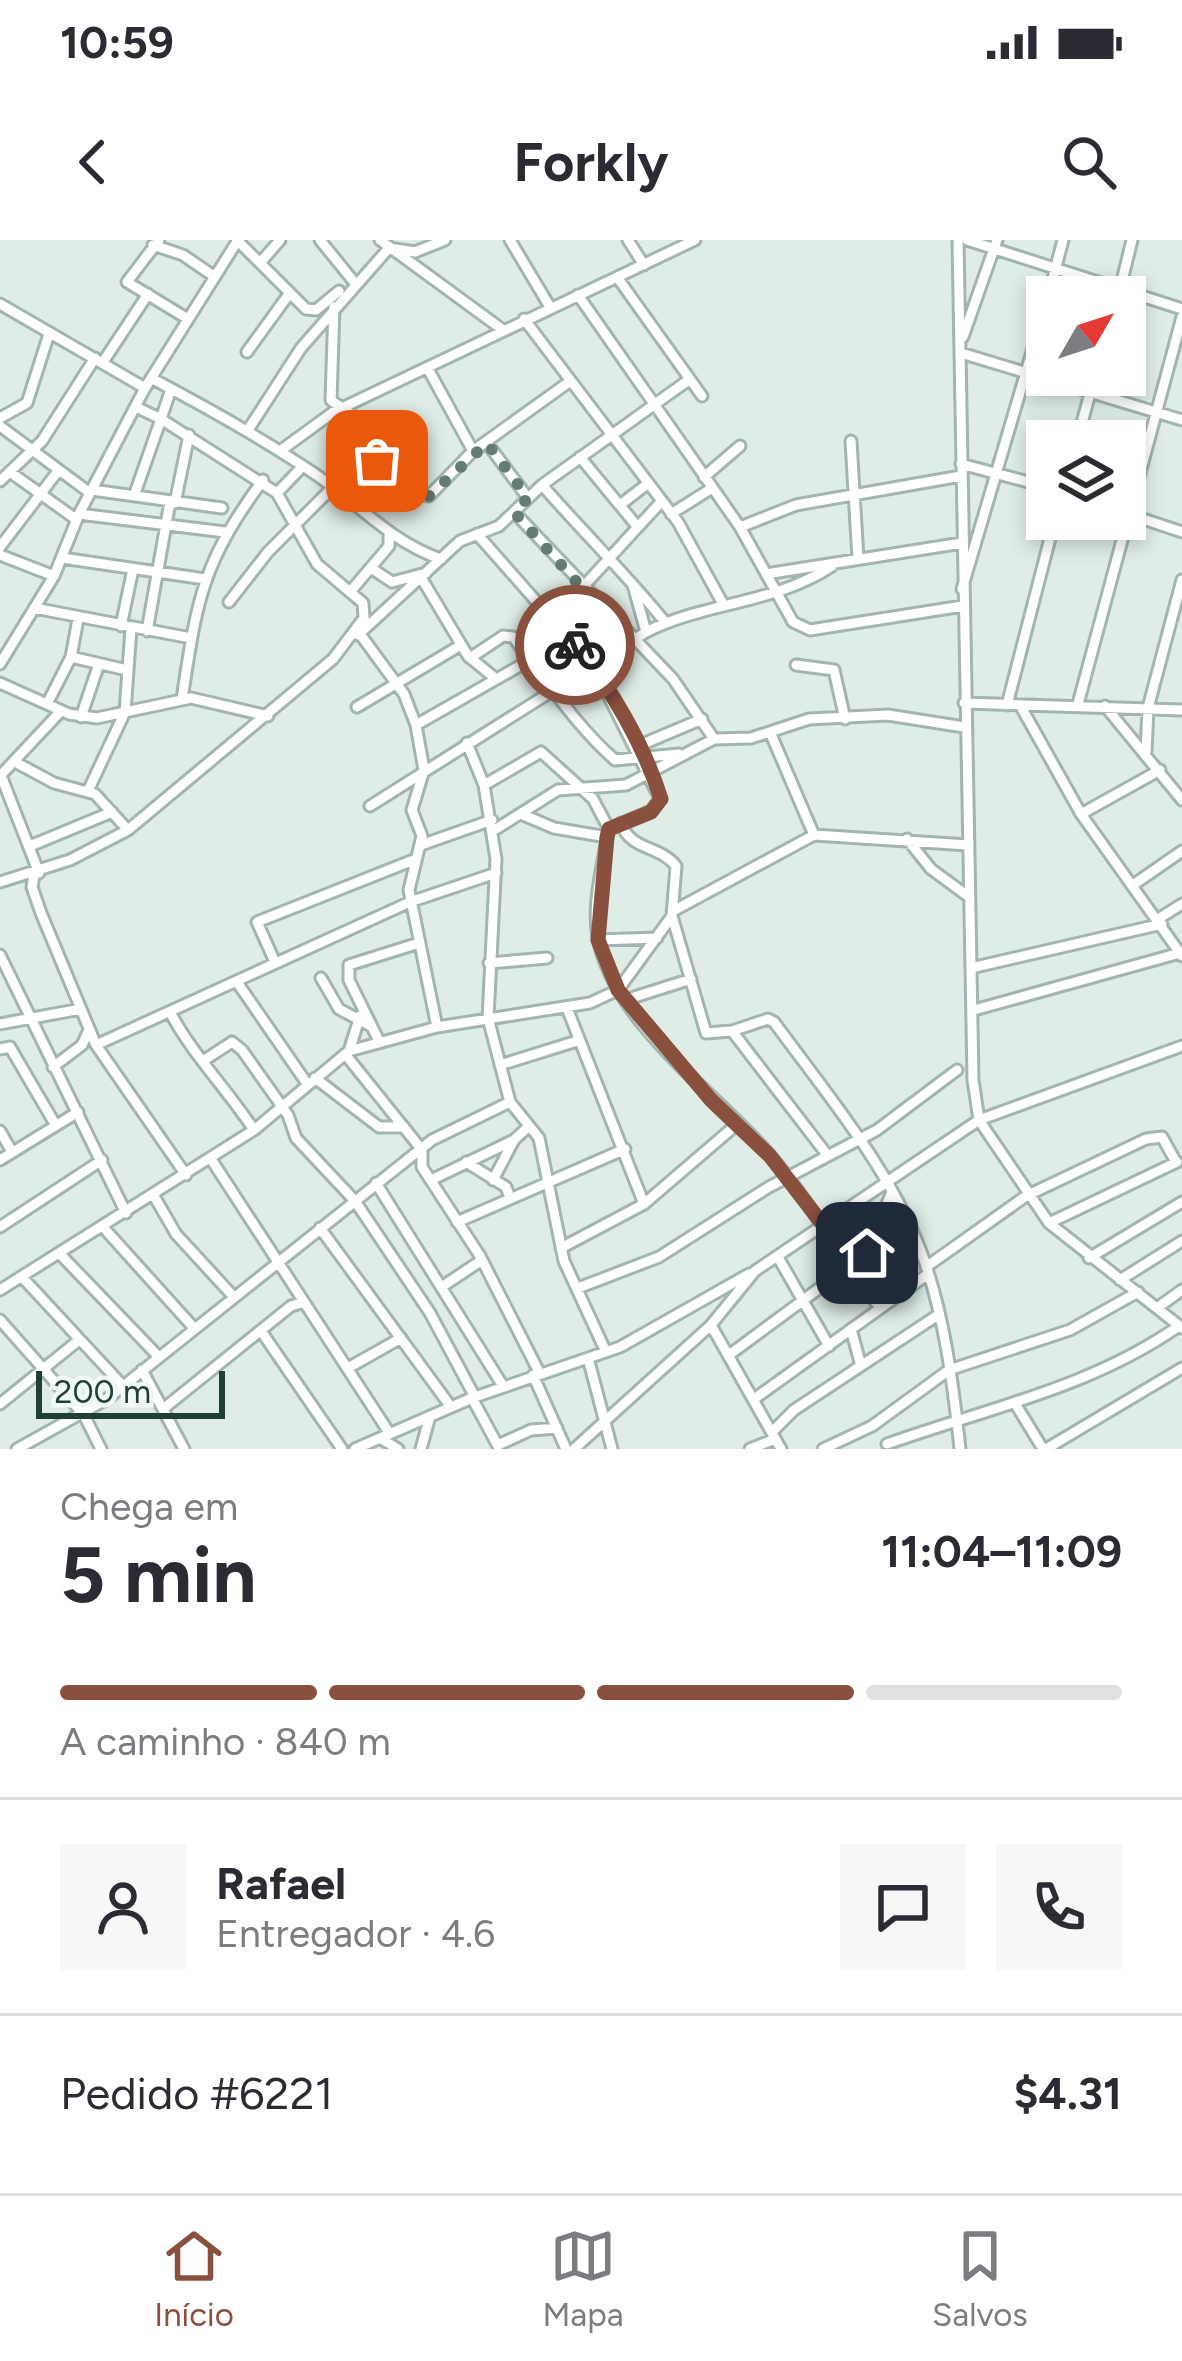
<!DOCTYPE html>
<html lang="pt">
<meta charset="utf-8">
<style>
:root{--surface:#fff;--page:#f7f7f7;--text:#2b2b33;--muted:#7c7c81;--line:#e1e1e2;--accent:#8a503e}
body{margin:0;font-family:Figtree,sans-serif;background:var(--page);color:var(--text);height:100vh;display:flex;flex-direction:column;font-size:45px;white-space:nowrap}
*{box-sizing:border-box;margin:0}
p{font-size:39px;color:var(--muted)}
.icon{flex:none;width:66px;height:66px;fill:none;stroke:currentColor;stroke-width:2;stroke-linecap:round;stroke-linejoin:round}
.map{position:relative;height:1209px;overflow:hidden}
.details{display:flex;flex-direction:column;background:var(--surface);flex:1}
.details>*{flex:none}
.needle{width:78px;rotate:51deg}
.controls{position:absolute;left:1026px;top:36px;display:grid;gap:24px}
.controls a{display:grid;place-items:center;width:120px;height:120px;border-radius:0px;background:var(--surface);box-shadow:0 6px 18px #0003;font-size:60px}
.scale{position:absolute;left:36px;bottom:30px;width:189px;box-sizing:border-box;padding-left:12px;border:6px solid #1f3f37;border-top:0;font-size:33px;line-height:42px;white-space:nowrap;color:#1f3f37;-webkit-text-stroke:9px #f1f9f5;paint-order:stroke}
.pin{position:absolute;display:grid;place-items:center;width:102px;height:102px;color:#fff;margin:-51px;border-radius:24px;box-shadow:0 6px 18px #0006}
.courier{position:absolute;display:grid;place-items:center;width:120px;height:120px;margin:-60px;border:9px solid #8a503e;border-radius:50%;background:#fff;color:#222;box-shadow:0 3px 15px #0007}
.summary em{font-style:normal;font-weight:700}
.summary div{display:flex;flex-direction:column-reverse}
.summary{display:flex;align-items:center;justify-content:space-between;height:204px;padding:0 60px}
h1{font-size:78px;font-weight:700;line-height:90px}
.bar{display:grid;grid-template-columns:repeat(4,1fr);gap:18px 12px;align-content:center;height:144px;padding:0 60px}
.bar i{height:15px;border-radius:9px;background:var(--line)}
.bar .active{background:var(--accent)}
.bar p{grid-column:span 4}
.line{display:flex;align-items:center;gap:30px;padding:0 60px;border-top:3px solid var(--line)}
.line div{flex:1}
.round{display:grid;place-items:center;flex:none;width:126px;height:126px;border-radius:0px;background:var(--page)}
.status{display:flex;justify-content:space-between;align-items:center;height:84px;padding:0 60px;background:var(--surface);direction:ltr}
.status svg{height:33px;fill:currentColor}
header{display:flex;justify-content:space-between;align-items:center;height:156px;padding:0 60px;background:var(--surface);font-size:54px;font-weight:700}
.tab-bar{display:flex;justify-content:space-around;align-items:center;height:168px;border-top:3px solid var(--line);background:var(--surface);font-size:33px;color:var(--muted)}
.tab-bar a{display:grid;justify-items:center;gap:6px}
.tab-bar .active{color:var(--accent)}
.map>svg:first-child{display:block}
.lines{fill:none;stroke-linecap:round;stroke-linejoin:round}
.minor-casing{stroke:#a2b5af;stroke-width:15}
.minor{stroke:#fff;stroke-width:9}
.done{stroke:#637c75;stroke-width:12;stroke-dasharray:0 21.6}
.route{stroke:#8a503e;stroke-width:15}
</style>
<div class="status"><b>10:59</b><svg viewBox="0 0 49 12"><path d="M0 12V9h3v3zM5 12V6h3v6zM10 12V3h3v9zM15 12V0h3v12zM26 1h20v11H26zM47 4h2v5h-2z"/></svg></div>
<header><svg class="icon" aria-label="back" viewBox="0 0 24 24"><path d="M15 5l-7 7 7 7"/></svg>Forkly<svg class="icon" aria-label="search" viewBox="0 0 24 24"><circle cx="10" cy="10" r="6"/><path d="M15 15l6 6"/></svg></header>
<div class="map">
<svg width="1182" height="1209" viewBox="0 0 1182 1209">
<rect width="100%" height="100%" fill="#e0ede7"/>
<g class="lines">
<g class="minor-casing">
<path id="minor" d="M159 0 127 42 188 79
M320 0 354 42
M380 0 503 90
M510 0 550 67
M628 0 644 25
M967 0 1182 69
M238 1 306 69 316 70 339 51
M153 5 183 15 215 37
M260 23 280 0
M617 37 702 156
M578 55 740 287 793 382 810 390 963 366
M1048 57 1063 0
M1118 57 1132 0
M0 64 145 148
M334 67 331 160C335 164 340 166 345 169 375 192 382 255 429 256L473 211 569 142
M524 79 678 282 723 364
M963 97 997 0
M247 112 289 54
M961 113 1182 180
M103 122 148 54
M428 129 473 211
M151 138C206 167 260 197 312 232 356 261 390 302 441 319
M344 167 695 0
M0 178 27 163 49 94
M0 186 90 253
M248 190 301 108 389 8 415 12 445 0
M851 201 858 319
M1077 201 1095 135
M487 203 528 258
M280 211 339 168
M580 217 636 285
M961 224 1047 247
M10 232 77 280
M704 237 740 206
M0 241 42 201 95 118
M542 245C583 292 626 334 665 382
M92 250 222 268
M277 253 303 226
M134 256 161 179 136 167
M175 263 189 195
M620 265 646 245
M514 272 673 439 714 499
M1125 273 1182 292
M79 274 225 292
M671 274 712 248
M740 287 796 265 961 236
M477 294 594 427 660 559 651 571 609 589 607 597C602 630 592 665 598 698 613 781 714 852 767 912 810 961 841 1017 880 1068
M0 307 58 231
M0 315 54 336
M62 318 205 339
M371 328 392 342 426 333
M766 334 962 303
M422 339 468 416 496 439
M633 345 646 392
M962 349 1047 61
M350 352 389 306V295
M229 362 268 312 333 247
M34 368 191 398
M121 386 133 329
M563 390 582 348 660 263
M147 391 170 262
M360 394 404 454 416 485 424 530 412 570 422 596 409 650 437 787
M358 395 460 301 499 286 542 245 690 139
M71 417 127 430
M470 418 503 396 513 397C547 440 574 484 615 520L679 514
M0 424 54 336 79 274 145 148 238 0
M796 425 834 430 845 479
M0 443 69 474 97 478 191 458 268 476
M182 459C197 359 202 323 263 240
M964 463 1182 470
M47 464 71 417 78 379
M1078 464 1182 77
M1007 465 1055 279
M1020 465 1081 574 1182 716
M1105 466 1182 560
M357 467 461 405
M81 477 99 424
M416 485 530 420
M770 492 814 595
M467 503 484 545 496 619 488 778 510 862 539 898 564 1021 606 1112
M638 506 702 479
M1146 512 1148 468 1182 340
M15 522 54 543 95 554 128 590
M0 533 39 633
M0 536 61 471
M484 545 541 512 593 559 609 589
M88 551 125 472 131 388
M370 566 646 392C705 362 775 364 832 326
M521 574 554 588 607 597
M1081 574 1160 530
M496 589 558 550 626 545 714 499 751 498 809 479 888 475 964 487
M907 599 931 629 969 657
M421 605 492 580
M30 606 112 572
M34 635 32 647 41 673 96 805 186 935
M0 642 70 620 128 590 333 419 364 378 363 363 317 324 277 253 161 179 171 149
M1133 645 1182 611
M673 671 814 595 968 605
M672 676 706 793 732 791 828 916
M1158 679 1182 664
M598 700 657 698
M0 715 126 973
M275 722 257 682 416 619
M489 723 547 718
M971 728 1162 684
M321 738 339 769 369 785
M239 745 308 845
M628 759 691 739
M567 768 644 964
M974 770 1180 713
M170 772C192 814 227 849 254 890
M0 784 81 769
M732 791 768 779 774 782C826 853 887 925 920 1009 944 1071 953 1143 960 1209
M379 801 349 740V725L419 703
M96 805 410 662 496 633
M1182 806 979 880 1049 983 1182 1088
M0 809 10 807 55 884
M349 811 360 776
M345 814 422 910V927L480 1016 539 1132
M206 819 232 802 242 810 288 875 296 898 355 961 430 1073 475 1157
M500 825 577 801
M53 827 82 805 89 790
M315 838 379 887H404
M0 891 11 910
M211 919 390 1194
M0 920 78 872
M466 922 506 947 510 958
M431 940 514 900 528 887
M493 940 514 900
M376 943 503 1146
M154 956 176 994 232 1055
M457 982 625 909
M1049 983 1177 922
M102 986 193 1087
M0 987 102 920
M320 988 451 1167
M561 1008 644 964 736 885
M59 1013 158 1116
M1089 1018 1182 962
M779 1019 829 1106
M926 1027 1026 956 1146 899 1162 897 1176 922
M22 1037 123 1146
M1120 1040 1182 1001
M443 1046 482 1020
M578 1048 659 1017 769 947 877 890 957 830
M0 1050 254 890 349 811 437 787 590 763 618 750 672 676 676 626C660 605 630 611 621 583
M1157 1068 1182 1050
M0 1080 84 1175 101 1209
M711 1085 781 1209
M851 1089 861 1126
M261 1091 342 1209
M729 1115 867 1013 891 954
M588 1118 612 1209
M348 1128 401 1098
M142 1130 184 1209
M533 1135 566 1209
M472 1158 498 1206
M754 1159 928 1034
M0 1164 79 1100
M1016 1165 1043 1209
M163 1169 291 1066 304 1062
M772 1192 794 1170 938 1075
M380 1198 398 1209
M887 1204C988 1168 1090 1148 1179 1086
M498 1205 531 1190 557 1188
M17 1209 107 1159 432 900 510 862
M355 1209 472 1158 620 1107 749 1034
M421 1209 430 1176
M574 1209 711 1085 755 1031 979 880 973 840 958 0
M750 1209 775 1199
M823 1209 872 1186 949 1130 1070 1090 1138 1052
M1046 1209 1182 1128"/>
</g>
<use href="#minor" class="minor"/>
</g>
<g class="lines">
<path class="done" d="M377 221 419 256H429L487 203 528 258 514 272 582 348 562 384 575 405"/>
<path class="route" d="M575 405C611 447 644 505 661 559L651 572 609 589 607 597 598 700 618 750 711 860 770 916 854 1025 867 1013"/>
</g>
</svg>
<div class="controls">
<a><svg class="needle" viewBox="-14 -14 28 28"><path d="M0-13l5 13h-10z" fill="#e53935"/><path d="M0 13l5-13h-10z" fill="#7c7c81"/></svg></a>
<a><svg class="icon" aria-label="layers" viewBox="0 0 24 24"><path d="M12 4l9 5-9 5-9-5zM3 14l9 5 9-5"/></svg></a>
</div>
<div class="scale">200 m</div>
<div class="pin" style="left:377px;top:221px;background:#ea580c"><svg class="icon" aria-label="bag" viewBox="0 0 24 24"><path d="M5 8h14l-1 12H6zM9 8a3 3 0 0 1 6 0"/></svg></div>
<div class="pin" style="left:867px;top:1013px;background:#1f2937"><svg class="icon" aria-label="home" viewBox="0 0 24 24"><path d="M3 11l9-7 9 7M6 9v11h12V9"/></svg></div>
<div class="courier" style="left:575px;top:405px"><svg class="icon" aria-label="bike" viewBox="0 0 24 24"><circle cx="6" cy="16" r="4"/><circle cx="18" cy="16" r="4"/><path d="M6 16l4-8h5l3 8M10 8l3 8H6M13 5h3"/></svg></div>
</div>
<section class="details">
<div class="summary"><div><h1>5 min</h1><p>Chega em</p></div><em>11:04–11:09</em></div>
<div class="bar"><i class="active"></i><i class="active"></i><i class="active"></i><i></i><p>A caminho · 840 m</p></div>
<div class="line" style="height:216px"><a class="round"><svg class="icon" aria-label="person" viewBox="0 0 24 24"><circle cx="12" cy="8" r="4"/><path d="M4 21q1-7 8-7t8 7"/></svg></a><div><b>Rafael</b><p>Entregador · 4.6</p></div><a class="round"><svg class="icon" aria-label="chat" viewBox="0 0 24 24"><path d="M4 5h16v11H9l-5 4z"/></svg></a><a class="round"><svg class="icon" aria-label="phone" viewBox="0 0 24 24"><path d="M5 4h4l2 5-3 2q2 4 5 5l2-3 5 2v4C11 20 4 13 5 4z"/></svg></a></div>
<div class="line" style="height:156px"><div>Pedido #6221</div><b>$4.31</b></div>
</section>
<nav class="tab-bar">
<a class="active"><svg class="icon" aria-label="home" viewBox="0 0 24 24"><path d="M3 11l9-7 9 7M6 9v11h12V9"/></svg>Início</a>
<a><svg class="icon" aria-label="map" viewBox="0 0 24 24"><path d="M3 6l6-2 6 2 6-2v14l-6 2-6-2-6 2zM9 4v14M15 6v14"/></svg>Mapa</a>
<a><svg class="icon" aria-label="saved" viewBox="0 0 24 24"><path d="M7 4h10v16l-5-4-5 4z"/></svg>Salvos</a>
</nav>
